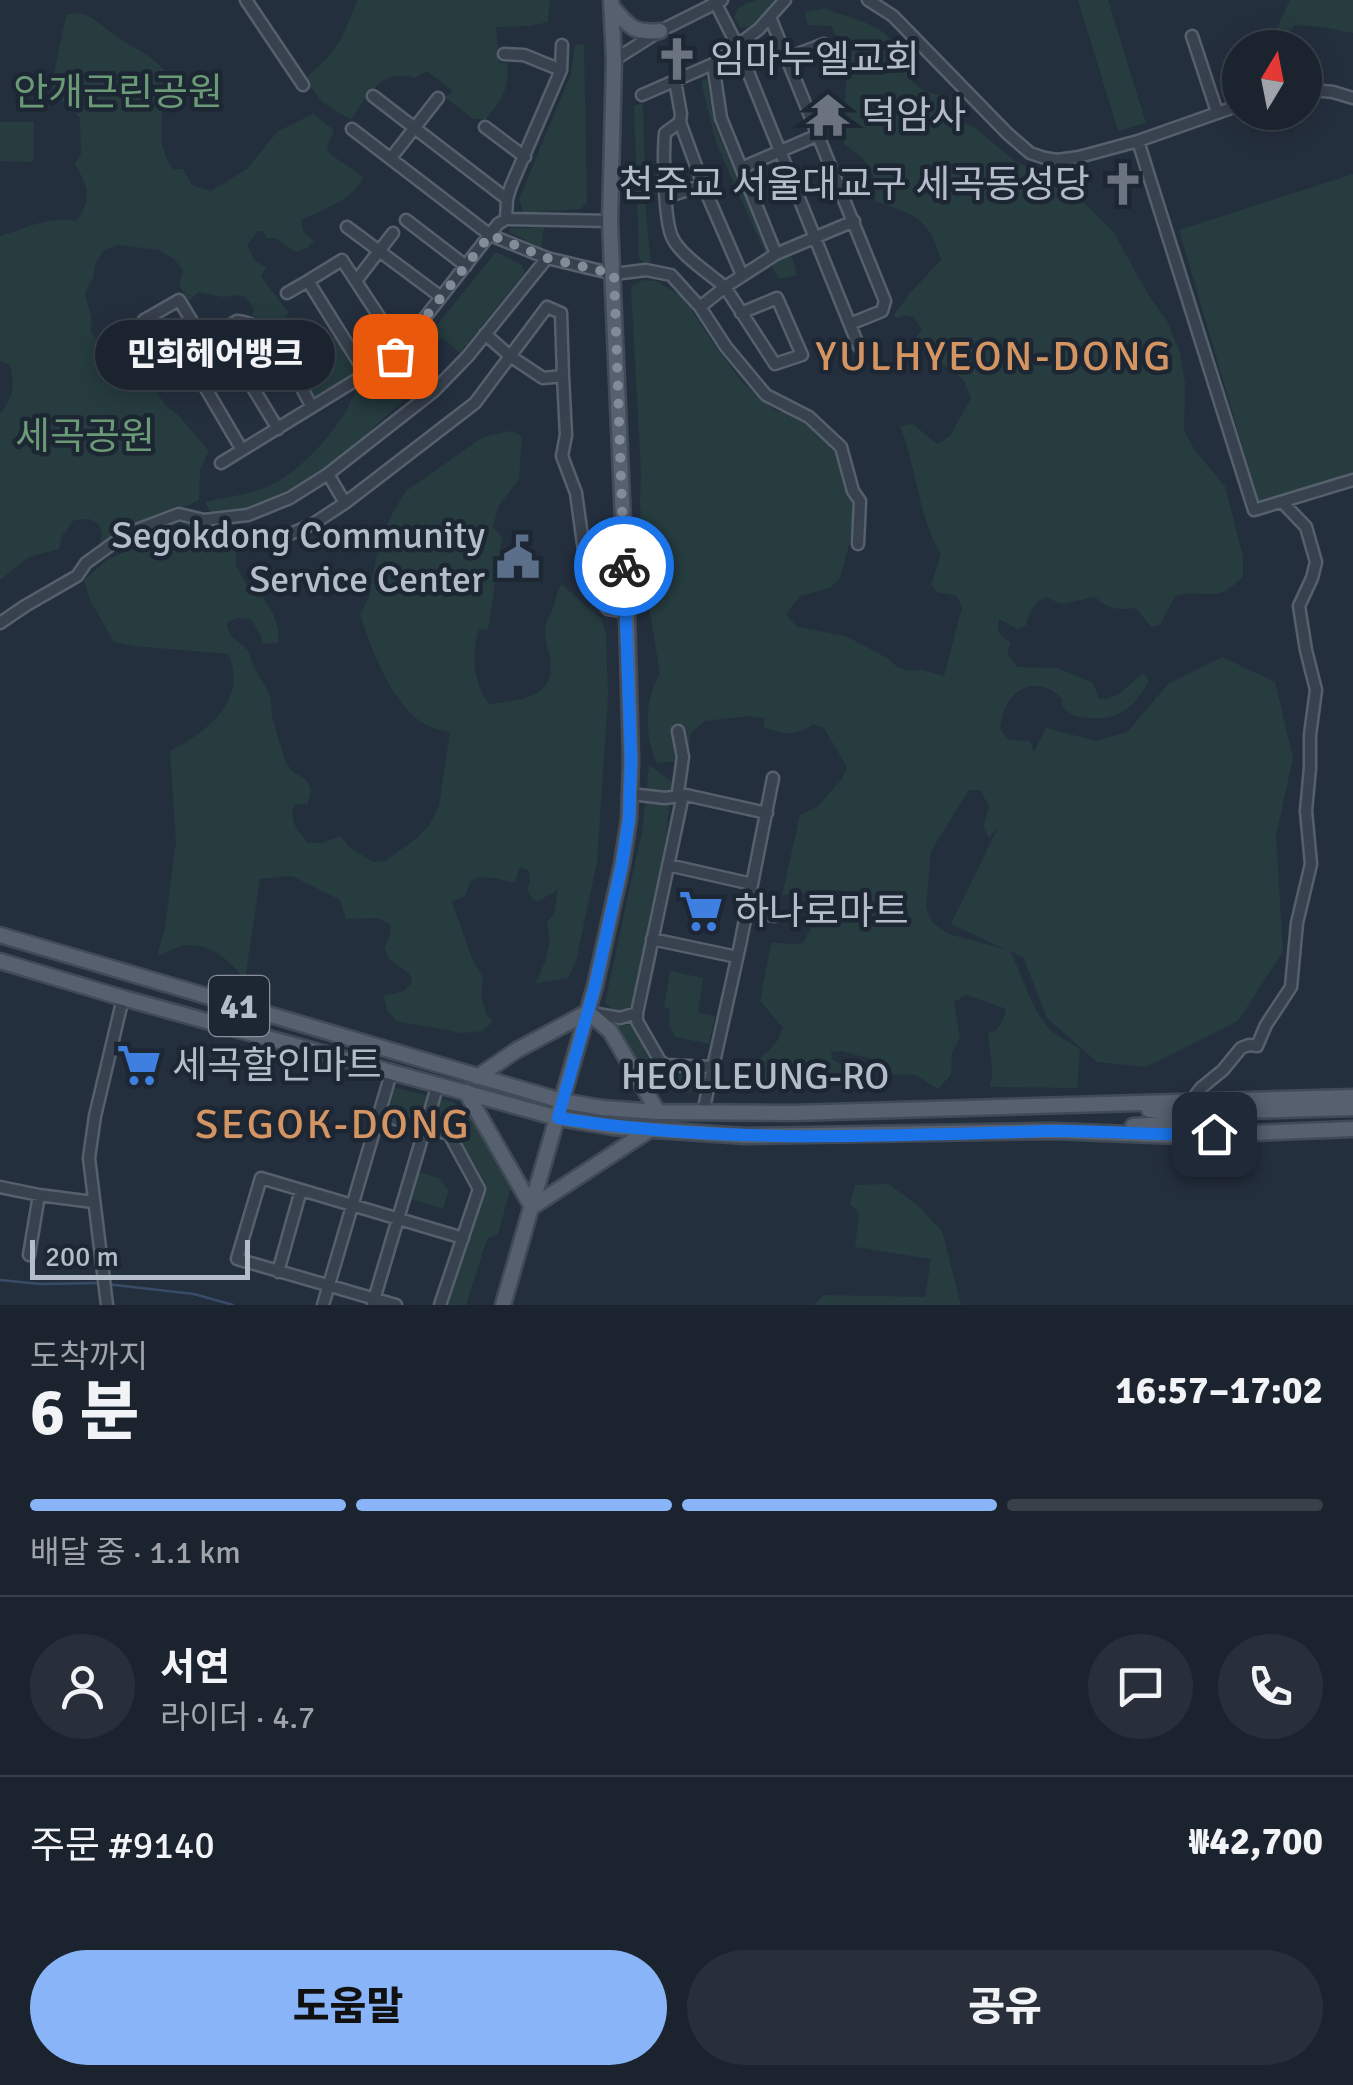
<!DOCTYPE html>
<html lang="ko">
<meta charset="utf-8">
<style>
:root{--surface:#1b232e;--page:#282f3a;--text:#f1f3f6;--muted:#a0a4aa;--line:#39404a;--accent:#8ab4f8}
body{margin:0;font-family:Signika,"Noto Sans KR",sans-serif;background:var(--page);color:var(--text);height:100vh;display:flex;flex-direction:column;font-size:38px;white-space:nowrap}
*{box-sizing:border-box;margin:0}
p{font-size:32px;color:var(--muted)}
.icon{flex:none;width:55px;height:55px;fill:none;stroke:currentColor;stroke-width:2;stroke-linecap:round;stroke-linejoin:round}
.map{position:relative;height:1305px;overflow:hidden}
.side{display:flex;flex-direction:column;background:var(--surface);flex:1}
.side>*{flex:none}
.needle{width:65px;rotate:10deg}
.fabs{position:absolute;left:1222px;top:30px;display:grid;gap:20px}
.fabs a{display:grid;place-items:center;width:100px;height:100px;border-radius:50%;background:var(--surface);box-shadow:0 5px 25px #0003,0 0 0 2px var(--line);font-size:50px}
.scale{position:absolute;left:30px;bottom:25px;width:220px;box-sizing:border-box;padding-left:10px;border:5px solid #b4bcc9;border-top:0;font-size:28px;line-height:35px;white-space:nowrap;color:#b4bcc9;-webkit-text-stroke:8px #1d2633;paint-order:stroke}
.pin{position:absolute;display:grid;place-items:center;width:85px;height:85px;color:#fff;margin:-42px;border-radius:20px;box-shadow:0 5px 15px #0006}
.courier{position:absolute;display:grid;place-items:center;width:100px;height:100px;margin:-50px;border:8px solid #1a73e8;border-radius:50%;background:#fff;color:#222;box-shadow:0 2px 12px #0007}
.bubble{position:absolute;height:70px;border-radius:35px;background:var(--surface);box-shadow:0 5px 25px #0003,0 0 0 2px var(--line);font-size:32px;font-weight:800;line-height:70px;text-align:center}
.headline em{font-style:normal;font-weight:800}
.headline div{display:flex;flex-direction:column-reverse}
.headline{display:flex;align-items:center;justify-content:space-between;height:170px;padding:0 30px}
h1{font-size:65px;font-weight:800;line-height:75px}
.bar{display:grid;grid-template-columns:repeat(4,1fr);gap:15px 10px;align-content:center;height:120px;padding:0 30px}
.bar i{height:12px;border-radius:8px;background:var(--line)}
.bar .current{background:var(--accent)}
.bar p{grid-column:span 4}
.line{display:flex;align-items:center;gap:25px;padding:0 30px;border-top:2px solid var(--line)}
.line div{flex:1}
.round{display:grid;place-items:center;flex:none;width:105px;height:105px;border-radius:52px;background:var(--page)}
.cta{display:flex;gap:20px;margin-top:auto;padding:20px 30px}
.cta a{flex:1;height:115px;border-radius:60px;background:var(--accent);color:#111;font-size:40px;font-weight:800;line-height:115px;text-align:center}
.cta a+a{background:var(--page);color:var(--text)}
.map>svg:first-child{display:block}
.green{fill:#263c3f;fill-rule:evenodd}
.lines{fill:none;stroke-linecap:round;stroke-linejoin:round}
.stream{stroke:#394c67;stroke-width:2.5}
.minor-casing{stroke:#565f6c;stroke-width:15}
.major-casing{stroke:#414a57;stroke-width:19}
.minor{stroke:#38414e;stroke-width:10}
.major{stroke:#56606e;stroke-width:14}
.done{stroke:#828b98;stroke-width:10;stroke-dasharray:0 18}
.route{stroke:#1a73e8;stroke-width:12}
.labels{text-anchor:middle;dominant-baseline:central;stroke-width:9;stroke-linejoin:round;paint-order:stroke}
.shield{fill:#1d2633;stroke:#878f9c;stroke-width:2.5}
.shield-label{font-size:35px;font-weight:bold;fill:#b4bcc9}
.poi-label{font-size:38px;fill:#b4bcc9;stroke:#1d2633;text-anchor:start}
.park-label{font-size:38px;fill:#6b9a76;stroke:#1d2633}
.street-label{font-size:38px;fill:#b4bcc9;stroke:#1d2633}
.quarter-label{font-size:42px;letter-spacing:2.5px;fill:#d59563;stroke:#1d2633}
</style>
<div class="map">
<svg width="1353" height="1305" viewBox="0 0 1353 1305">
<rect width="100%" height="100%" fill="#242f3e"/>
<path class="green" d="M358 0H550L548 22 531 26 496 27 499 63H507C509 90 503 98 486 119H473L445 97 453 91 427 71 415 78C382 67 367 96 351 120L322 102 305 79 330 55 341 39Z
M757 0H777L750 27 741 28 735 20C734 6 746 4 757 0Z
M1078 0H1108L1146 123 1118 131Z
M1290 0H1353V33L1323 27 1295 25 1285 37 1287 47H1268Z
M825 8C843 17 873 21 887 36 894 43 892 49 901 55 905 73 913 87 930 93 944 97 934 90 945 100L944 109 949 115 975 128 1016 162 1046 174 1078 197 1114 233 1149 296 1167 321 1180 353 1185 383 1184 431 1196 452 1225 486 1243 556V577C1211 607 1208 587 1175 596L1160 625 1151 627 1136 608C1118 610 1109 610 1095 597L1061 604 1046 597C1033 604 1030 611 1026 625L1017 629 999 619C996 633 1000 635 1011 643L1007 652 1017 667 1057 668 1093 683 1099 699C1121 700 1127 683 1144 674L1149 681C1133 708 1120 721 1086 718 1079 717 1070 715 1065 709 1056 697 1069 705 1058 695 1040 679 1016 685 1006 706 1002 712 1002 722 1000 729L1009 740 1030 741 1034 752 1046 728 1096 741 1127 732 1168 684 1222 657 1275 682 1293 758 1276 836 1283 952 1238 1021 1146 1067 1097 1062 1047 1018 1023 957 1010 951C1023 976 1031 1011 1052 1031 1060 1038 1071 1043 1080 1049L1077 1088 989 1087C997 1066 987 1053 989 1032L996 1031 1003 1020 1006 1009 967 995 954 1002 960 1038 952 1053 951 1075 938 1089 916 1075 884 1074 875 1060 842 1051 831 1052 832 1059 840 1064 862 1066 867 1073 866 1078 828 1081 768 1073 767 1082 758 1080C755 1052 762 1061 775 1044 779 1039 780 1034 783 1028L760 1001 771 943C783 942 792 946 803 943L818 916C832 915 838 909 847 898L842 890 782 895 800 815 818 806 842 779 847 767 824 728 813 724C796 737 782 734 763 727L765 718 749 716 705 721 691 733 688 761 657 763C644 737 644 699 660 674L645 582 640 504 641 472 631 289 633 285 643 280 656 281 683 297 713 343 742 382 768 405 778 412H786L804 421 834 450 847 491 854 501 850 541 840 578 830 588 800 596 786 614 797 627 846 636 889 659 897 667 908 671 922 670 944 676 962 608 957 596 937 592 931 585 941 554C919 521 916 463 900 426L913 424 937 444 950 436 971 398 964 381 914 339 922 331 914 317 906 315 896 318 893 316 910 293 941 260C927 215 916 216 875 201 877 170 868 161 844 144L846 78 851 63 853 40 836 35 831 26 808 25 805 12ZM969 790H980L989 806 983 827 989 838 998 827 951 924 1007 950 949 934 932 922 926 908 931 851Z
M80 13C96 17 103 28 116 36 132 48 153 55 164 71L161 142 168 163 173 169H183L192 185 211 191 247 169 277 132 313 114 334 130 327 146 330 154 363 177C355 199 322 210 301 220L303 231 314 241 307 248 296 252 275 238H267L263 231H258L247 245 255 261 266 267 261 277 289 313 271 330 251 319 254 308 245 297 239 295 223 297 199 292 189 300 179 286 183 271 175 260 159 250 117 245 105 250 96 261 93 278 85 293 92 320 90 330 97 340 125 355 154 388 166 406 177 414 209 451 200 470 199 500 116 536 99 549 102 534 99 524 89 519 74 520 62 536 59 549 29 557 0 580V413C14 399 15 384 10 365L0 361V236C33 227 41 217 77 221 93 194 88 190 75 163L81 154 80 118 54 93 52 84 66 15Z
M584 44 587 202 581 209 524 213 519 199 571 74 575 45Z
M707 79 714 124 769 251 765 253 716 143 701 81Z
M643 103 646 216 651 262 645 263 639 258 634 106Z
M0 122H34L33 162 0 161Z
M1353 174V474L1259 503 1179 230Z
M544 227 541 248 509 232V229Z
M496 252 522 265 525 272 460 353 441 337 426 355 424 341Z
M791 254 797 275 779 279 770 263Z
M338 334 361 372 313 400 290 363Z
M388 365 412 392 348 451 306 482 246 510 213 516 205 502C225 497 248 495 267 487 303 471 348 421 358 383Z
M511 431 522 436 519 479 498 507 493 527 502 538 488 629 479 630C470 655 474 683 489 704 513 701 551 700 551 667 551 654 544 641 545 628 546 620 551 614 554 606 557 597 556 592 562 584L601 619 606 633 608 697 597 862 576 961 568 978 536 983 546 959 550 941 547 922 554 914 558 890 538 901 533 899 527 890 530 881 529 871 520 867 515 883 495 878 477 877 470 883 465 896 452 902 472 958 483 978 481 995 486 1014 493 1022 482 1031 462 1033 396 1021 387 1010 384 996 404 991 412 982 410 974 390 960 384 947 389 939 391 925 378 918 346 919 340 900 292 876 260 879 245 980C232 963 213 945 189 945 179 945 166 953 157 956L165 927 176 842 170 751C208 731 247 702 229 654L135 646 114 642 90 600 84 580 107 560 178 525 201 518 217 521 236 549V565L247 585 262 596 273 613 278 630V643L262 644 261 636 251 619 237 618 227 622V628L232 637 248 650 253 665 270 695 272 716 285 761 292 771 307 780 311 790 307 805 295 804C287 820 299 832 308 843H322L340 836 349 847 373 862 385 861 417 838 430 824 439 806 450 732C443 730 433 729 426 725 392 706 372 650 360 615L369 597 379 542 392 514 406 491 483 437Z
M649 765 672 782 666 837 632 1009 617 1013 605 1003 642 831Z
M670 971 703 978 698 1013 715 1016 709 1044 675 1037 669 1025 670 1009 664 1007Z
M632 1024 659 1071 700 1072 698 1085 689 1093 649 1088 611 1027Z
M392 1087 453 1102 470 1113 511 1187 498 1234 487 1239 466 1305H444L484 1189 452 1130 385 1111Z
M418 1172 439 1178 449 1190 443 1209 409 1198Z
M888 1184 916 1204 942 1231 961 1305H814L824 1295 925 1297 931 1259 855 1247 859 1213 850 1204 855 1185Z"/>
<g class="lines">
<path class="stream" d="M0 1280 40 1284 98 1283
M106 1284 194 1294 233 1305"/>
<g class="minor-casing">
<path id="minor" d="M246 0 303 85
M714 0 738 47 859 347
M868 0 893 16 1007 133 1030 153 1045 158 1057 160 1079 157 1138 141 1240 105
M770 17 885 301 882 311 850 324
M1192 36 1217 112
M504 54 524 55 561 70
M787 58 824 44
M614 60 660 31 722 0
M713 64 721 118 776 254
M675 81 681 114 680 122 703 185 742 275
M1305 89 1333 92 1353 98
M642 95 713 64 759 29 785 0
M373 96 507 199
M680 122 665 133C663 155 664 219 672 237 680 255 710 274 725 287L776 254 854 221
M485 127 525 157
M352 129 490 235 547 258
M1138 141 1254 510 1353 480
M391 158 438 98
M741 168 818 135
M667 197 703 185
M506 219 507 199 511 186 561 70 562 45
M406 220 466 266
M347 227 441 297
M308 281 342 260 401 350
M356 281 393 233
M287 293 308 281 366 374
M700 307 725 287 775 364 802 355 777 298 741 313
M219 332 278 429
M204 341 171 361 144 320 179 300 204 341 237 321C276 324 294 376 312 407
M185 353 242 450
M563 376 566 435 562 456 576 493 589 587 608 609 627 612
M221 463 395 356 498 224 506 219 610 221
M328 474 345 503
M281 538 313 524 345 503 475 403 547 307 561 313 563 376 543 378 510 356 485 334
M0 623 25 606 77 576 86 563 126 534 179 514 204 520 248 515 290 498 328 474 434 391 468 356 547 258 614 274 646 270 671 275 700 307 726 347 766 395 809 417 841 447 853 491 860 501 858 544
M631 794 665 798 686 795 767 813
M668 865 752 884
M747 910 774 916
M652 939 737 957
M592 1013 620 1018 637 1013V1021L660 1061 666 1065 712 1067
M637 1013 683 795 678 792 683 757 678 731
M1191 1101 1201 1088 1223 1070 1241 1048 1249 1045 1257 1046 1266 1025 1291 987 1297 923 1311 864 1306 811 1310 768V735L1316 690 1306 650 1299 606 1312 578 1316 562 1306 527 1283 503
M703 1112 740 945 773 778
M392 1118 449 1134 479 1189 440 1305
M0 1187 39 1195 93 1202
M29 1255 39 1195
M278 1272 301 1190
M373 1303 438 1084
M107 1305 89 1158 95 1116 123 998
M323 1305 392 1070
M396 1305 237 1259 261 1178 463 1238"/>
</g>
<g class="major-casing">
<path id="major" d="M612 7C629 26 633 34 660 31
M0 935 562 1101 603 1108 658 1112 792 1113 1353 1097
M0 961 123 998 558 1118 612 1127 745 1136 1053 1131 1179 1136 1353 1129
M588 1012 610 1031 658 1112
M477 1077 517 1050 588 1012
M466 1092 532 1207
M1149 1110 1203 1112 1353 1108
M1133 1126 1217 1121
M532 1207 648 1131
M503 1305 595 986 622 864 629 819 631 760 627 615 610 221 614 60 611 0"/>
</g>
<use href="#minor" class="minor"/>
<use href="#major" class="major"/>
</g>
<g class="lines">
<path class="done" d="M395 356 490 235 547 258 614 274 624 566"/>
<path class="route" d="M624 566 631 760 629 819 622 864 595 986 558 1118C719 1144 883 1136 1046 1131 1102 1130 1158 1136 1214 1134"/>
</g>
<defs>
<g id="church-bare" transform="scale(3.45)"><path d="M-1.2-6h2.4v3.5h3.3v2.4h-3.3V6h-2.4V-.1h-3.3v-2.4h3.3Z" fill="#6b7280" stroke="#1d2633" stroke-width="2.5" paint-order="stroke"/></g>
<g id="temple-bare" transform="scale(3.45)"><path d="M0-6L5-2H3V0L6.5 2.5H4V6H1.5V3h-3V6H-4V2.5H-6.5L-3 0V-2H-5Z" fill="#6b7280" stroke="#1d2633" stroke-width="2.5" paint-order="stroke"/></g>
<g id="civic-bare" transform="scale(3.45)"><path d="M-.6-6.5H3V-4.5H.6V-3L4-1V1h2V6H-6V1h2V-1L-.6-3ZM-1.2 2.5V6h2.4V2.5Z" fill="#5c6f8a" stroke="#1d2633" stroke-width="2.5" paint-order="stroke"/></g>
<g id="supermarket-bare" transform="scale(3.45)"><path d="M-6-5.5h2.5l.6 2H6L4.5 2H-2.5L-4.4-4H-6ZM-1.5 3.2a1.3 1.3 0 1 0 .1 0ZM3 3.2a1.3 1.3 0 1 0 .1 0Z" fill="#3f7fe0" stroke="#1d2633" stroke-width="2.5" paint-order="stroke"/></g>
</defs>
<g fill-rule="evenodd">
<use href="#church-bare" x="677" y="59"/>
<use href="#temple-bare" x="828" y="115"/>
<use href="#church-bare" x="1123" y="184"/>
<use href="#civic-bare" x="518" y="557"/>
<use href="#supermarket-bare" x="701" y="911"/>
<use href="#supermarket-bare" x="139" y="1065"/>
</g>
<g class="labels">
<rect class="shield" x="209" y="976" width="60" height="60" rx="8"/>
<g class="shield-label">
<text x="239" y="1006">41</text>
</g>
<g class="poi-label">
<text x="710" y="59">임마누엘교회</text>
<text x="861" y="115">덕암사</text>
<text x="1090" y="184" text-anchor="end">천주교 서울대교구 세곡동성당</text>
<text x="485" y="535" text-anchor="end">Segokdong Community<tspan x="485" dy="44">Service Center</tspan></text>
<text x="734" y="911">하나로마트</text>
<text x="172" y="1065">세곡할인마트</text>
</g>
<g class="park-label">
<text x="118" y="92">안개근린공원</text>
<text x="85" y="436">세곡공원</text>
</g>
<g class="street-label">
<text x="755" y="1076">HEOLLEUNG-RO</text>
</g>
<g class="quarter-label">
<text x="994" y="356">YULHYEON-DONG</text>
<text x="333" y="1124">SEGOK-DONG</text>
</g>
</g>
</svg>
<div class="fabs">
<a><svg class="needle" viewBox="-14 -14 28 28"><path d="M0-13l5 13h-10z" fill="#e53935"/><path d="M0 13l5-13h-10z" fill="#a0a4aa"/></svg></a>
</div>
<div class="scale">200 m</div>
<div class="pin" style="left:395px;top:356px;background:#ea580c"><svg class="icon" aria-label="bag" viewBox="0 0 24 24"><path d="M5 8h14l-1 12H6zM9 8a3 3 0 0 1 6 0"/></svg></div>
<div class="pin" style="left:1214px;top:1134px;background:#1f2937"><svg class="icon" aria-label="home" viewBox="0 0 24 24"><path d="M3 11l9-7 9 7M6 9v11h12V9"/></svg></div>
<div class="courier" style="left:624px;top:566px"><svg class="icon" aria-label="bike" viewBox="0 0 24 24"><circle cx="6" cy="16" r="4"/><circle cx="18" cy="16" r="4"/><path d="M6 16l4-8h5l3 8M10 8l3 8H6M13 5h3"/></svg></div>
<div class="bubble" style="left:95px;top:320px;width:240px">민희헤어뱅크</div>
</div>
<section class="side">
<div class="headline"><div><h1>6 분</h1><p>도착까지</p></div><em>16:57–17:02</em></div>
<div class="bar"><i class="current"></i><i class="current"></i><i class="current"></i><i></i><p>배달 중 · 1.1 km</p></div>
<div class="line" style="height:180px"><a class="round"><svg class="icon" aria-label="person" viewBox="0 0 24 24"><circle cx="12" cy="8" r="4"/><path d="M4 21q1-7 8-7t8 7"/></svg></a><div><b>서연</b><p>라이더 · 4.7</p></div><a class="round"><svg class="icon" aria-label="chat" viewBox="0 0 24 24"><path d="M4 5h16v11H9l-5 4z"/></svg></a><a class="round"><svg class="icon" aria-label="phone" viewBox="0 0 24 24"><path d="M5 4h4l2 5-3 2q2 4 5 5l2-3 5 2v4C11 20 4 13 5 4z"/></svg></a></div>
<div class="line" style="height:130px"><div>주문 #9140</div><b>₩42,700</b></div>
<div class="cta"><a>도움말</a><a>공유</a></div>
</section>
